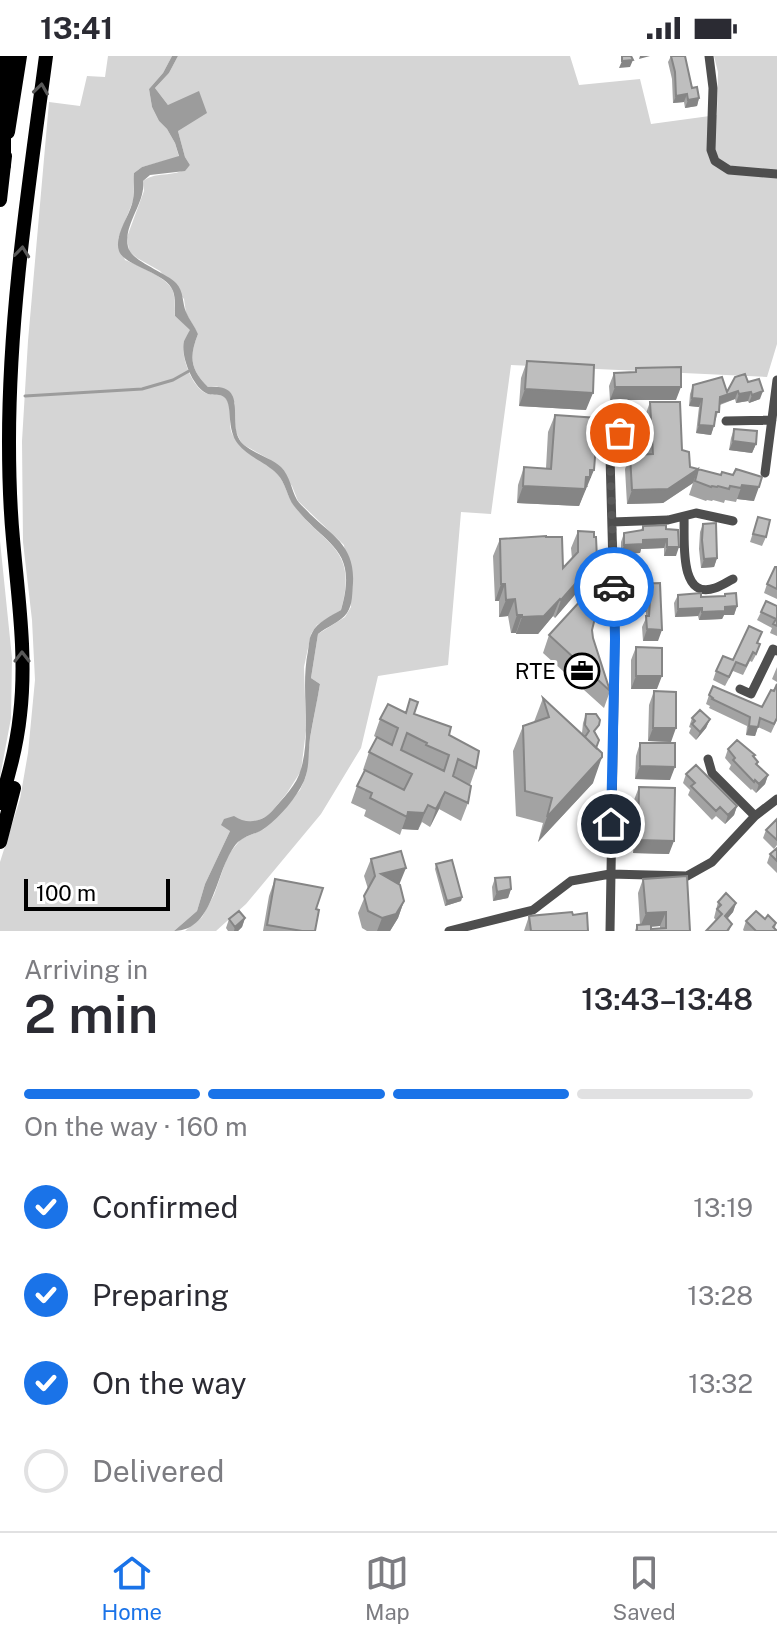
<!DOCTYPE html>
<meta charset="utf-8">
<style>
:root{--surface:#fff;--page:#f2f2f3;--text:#2b2b33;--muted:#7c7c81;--line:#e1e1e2;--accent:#1a73e8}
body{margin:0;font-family:"Public Sans",sans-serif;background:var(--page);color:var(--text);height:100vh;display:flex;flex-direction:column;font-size:30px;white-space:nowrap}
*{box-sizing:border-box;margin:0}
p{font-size:26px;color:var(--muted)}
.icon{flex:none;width:44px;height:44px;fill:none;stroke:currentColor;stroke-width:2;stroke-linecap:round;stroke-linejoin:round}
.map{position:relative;height:875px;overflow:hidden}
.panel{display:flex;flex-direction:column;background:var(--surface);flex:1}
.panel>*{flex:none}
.scale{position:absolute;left:24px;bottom:20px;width:146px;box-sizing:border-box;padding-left:8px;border:4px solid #000;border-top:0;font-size:22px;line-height:28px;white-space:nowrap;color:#000;-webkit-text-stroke:6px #fff;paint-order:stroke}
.pin{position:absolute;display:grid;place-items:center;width:68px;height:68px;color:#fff;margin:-34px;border:4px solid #fff;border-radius:50%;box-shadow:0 2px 8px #0007}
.courier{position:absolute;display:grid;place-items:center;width:80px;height:80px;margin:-40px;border:6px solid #1a73e8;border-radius:50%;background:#fff;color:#222;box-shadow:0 2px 10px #0007}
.overview em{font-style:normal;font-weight:600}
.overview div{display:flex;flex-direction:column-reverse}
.overview{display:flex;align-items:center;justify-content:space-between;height:136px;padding:0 24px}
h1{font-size:52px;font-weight:600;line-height:60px}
.bar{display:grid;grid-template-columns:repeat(4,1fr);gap:12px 8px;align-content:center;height:96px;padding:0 24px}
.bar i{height:10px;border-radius:6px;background:var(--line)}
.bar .on{background:var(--accent)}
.bar p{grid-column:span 4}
ol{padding:0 24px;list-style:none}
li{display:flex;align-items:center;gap:24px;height:88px}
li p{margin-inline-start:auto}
li .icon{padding:8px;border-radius:50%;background:var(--accent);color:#fff;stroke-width:4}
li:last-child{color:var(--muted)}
li i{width:44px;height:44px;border:4px solid var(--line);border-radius:50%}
.status{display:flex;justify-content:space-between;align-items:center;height:56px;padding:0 40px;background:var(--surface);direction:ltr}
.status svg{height:22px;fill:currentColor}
.dock{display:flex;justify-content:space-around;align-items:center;height:112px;border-top:2px solid var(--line);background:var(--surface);font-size:22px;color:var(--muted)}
.dock a{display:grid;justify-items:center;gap:4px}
.dock .on{color:var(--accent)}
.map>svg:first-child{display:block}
.green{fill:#d5d5d5}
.water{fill:#9c9c9c}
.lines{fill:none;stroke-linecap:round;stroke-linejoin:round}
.stream{stroke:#9c9c9c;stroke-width:3}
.minor{stroke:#4e4e4e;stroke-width:9}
.trunk{stroke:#000;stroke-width:14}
.motorway{stroke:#000;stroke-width:16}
.wall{fill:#a3a3a3;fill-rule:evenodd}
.shaded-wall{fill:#858585}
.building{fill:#bebebe;stroke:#858585;stroke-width:2;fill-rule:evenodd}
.oneway{stroke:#595959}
.done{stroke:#595959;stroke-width:8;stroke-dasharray:0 14.4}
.route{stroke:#1a73e8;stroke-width:10}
.labels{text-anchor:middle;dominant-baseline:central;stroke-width:6;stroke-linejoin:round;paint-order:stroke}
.poi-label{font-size:22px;fill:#000;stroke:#fff;text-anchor:end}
</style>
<div class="status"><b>13:41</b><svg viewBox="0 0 49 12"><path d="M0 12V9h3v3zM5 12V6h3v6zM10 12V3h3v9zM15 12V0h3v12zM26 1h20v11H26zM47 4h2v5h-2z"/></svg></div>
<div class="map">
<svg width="777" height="875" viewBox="0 0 777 875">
<rect width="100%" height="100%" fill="#fff"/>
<path class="green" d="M108 0H172L163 17 149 33 152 51 159 65 167 73 175 87 179 101 142 111 134 117 133 145 118 183 125 204C138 209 165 221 172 233 176 240 173 252 175 260L191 274C189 277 186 281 184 285 180 299 192 333 208 338 214 340 220 337 225 342 235 352 225 371 235 382 247 396 265 405 277 418 286 427 287 441 295 451 326 491 358 492 341 554L317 569 311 578 304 611 306 674 301 715 287 737 269 759 255 766 241 765 230 775 205 828 197 855 174 875H0V806L20 743 28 697 35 624 32 564 23 486 22 385 28 285 49 46 80 50 87 20 105 21Z
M178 0H570L579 29 640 23 651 68 717 59 718 16 714 0H777V288L767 321 511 309 491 458 461 456 448 609 378 620 361 692 321 758 246 848 216 875H185L202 861 214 839 228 799 241 783 264 773 300 734 306 720 310 682 320 628 311 622 318 578 345 561 351 551 344 489 298 445 292 430 269 403 242 388 236 376 234 361 235 347 217 330 208 331C190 313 189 301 198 278L186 257 184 243 160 215 137 202 129 195 127 181 144 135 143 125C157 114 178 123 190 109L185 101 178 75 179 73 168 49 155 32 169 17Z
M0 485 12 602 11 662 0 721Z"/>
<path class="water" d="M172 0H178L169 17 155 32 168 49 199 35 207 57 178 75 185 101 190 109 185 115 150 119 143 125C146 147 123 168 128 191 131 205 165 216 176 227 184 235 182 247 186 256 189 263 195 271 198 278 189 301 190 313 208 331 253 327 223 370 244 389 255 398 270 401 281 411 290 420 291 433 297 444 300 449 306 453 310 458 333 480 355 490 353 527 352 537 353 548 347 557 341 566 326 571 318 578L311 622 320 628C317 646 313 664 310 682 308 696 310 711 304 725 296 742 281 760 265 772 257 778 246 779 238 786 215 810 216 875 174 875L197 855 205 828 230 775 221 769 224 763 234 760C247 769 263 766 273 754 283 742 297 729 301 713 312 675 300 634 308 595 309 589 309 582 312 577 317 566 331 560 341 554 359 491 326 491 294 450 287 441 286 427 277 418 266 406 248 401 238 388 226 373 233 350 225 342 220 337 214 340 208 338 193 333 180 299 184 285 186 281 188 277 190 274L175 260C174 252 176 243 173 235 166 216 124 210 119 195 114 180 128 162 132 148 135 138 133 127 134 117L142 111 179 100 175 87 167 73 159 65 152 51 149 33 163 17Z"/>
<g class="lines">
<path class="stream" d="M25 340 142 333 173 324 189 315"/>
<path class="minor" d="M709 0 713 32 711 94 715 105 729 114 777 118
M726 365 772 364
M765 417 777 324
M684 461C685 482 678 545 715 532 721 530 727 526 733 523
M612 466 668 464 696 457 733 465
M740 633 751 638 773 593 777 595
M708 703 712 717 755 760
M449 875 533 854 571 825 610 818 687 820 712 806 755 760 777 743
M610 875 615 583 610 400 620 377"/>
<path class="trunk" d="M8 76 20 0
M0 144 5 100
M0 747C9 719 17 688 20 659 27 600 18 541 13 483 10 451 9 418 9 386 9 257 29 128 46 0
M0 786 14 732"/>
<path class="motorway" d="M3 109V37L7 0"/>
</g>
<path class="wall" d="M671 0H685L692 32 699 42 697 50 685 52 684 46 673 47 672 23 668 6Z
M527 305 586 354 519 350 521 322Z
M636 312 676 344H610L609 330 614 317 635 316Z
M748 326 760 343 749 347 748 345 736 347 735 343 720 349 711 379 696 377 699 351 689 350 690 338 693 329 727 336Z
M650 346 682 394 690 411 721 419H733L754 445 737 443 736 446 725 444 724 447 713 444 712 445 707 444 706 445 689 439 693 427 663 447 627 448 625 413 630 399 647 398 645 360Z
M555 359 588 431H586L579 450 517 447 518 429 524 411 546 412 548 376Z
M734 373 756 388 752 397 729 394 731 382Z
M758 461 766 481 762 490 750 486Z
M703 468 717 502 714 511 701 512 699 493 700 476Z
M643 470 666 473 676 500H664V492L641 493 640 497 621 498V486L624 477 641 474Z
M578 475 591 520 555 562 553 560 538 578H516V577H511L508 560 499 561V545H495L493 500 500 483 563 512 572 503 571 492Z
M777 511V543L764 537 767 528Z
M660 527 658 585H643L642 571 646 562V556L631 557 630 540 634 528Z
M725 538 737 550 734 559H724L722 563 699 564 698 560 675 561 674 547 678 539 701 541 724 540Z
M777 550V580L770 577 772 572 757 564 761 556Z
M592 574 593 582 610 635 604 652 543 597 549 579Z
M758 587 757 597 752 606 750 605 743 619 733 615 725 630 713 624 716 615Z
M636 591 657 633H631V604Z
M777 611V626L772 623Z
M777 628V664L771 677 758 671 755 680 746 679 747 670 709 652 710 650 706 648 709 639 762 651Z
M654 635 671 686 648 685 649 649Z
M543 642 582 677 583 667 586 658 595 678 596 692 593 727 538 786 543 767 516 760 513 695 523 670 534 666Z
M405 657 414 658 449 679 476 712 470 729 468 747 461 765 439 753 430 771 422 766 418 774 402 773 400 779 364 760 366 754 351 747 357 730 365 715 363 714 369 696 377 682 374 680 380 663Z
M692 662 710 663 706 672 696 684 689 677 691 672 689 671Z
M640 687 670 724 635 723 636 700Z
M728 693 755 699 754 701 758 706 757 709 768 719 765 728 756 737 752 733 751 734 729 713 731 709 725 702Z
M686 718 737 750 734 759 725 768 716 760 712 764 688 739 690 734 683 727Z
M639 731 669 798 633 797 634 744Z
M777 763V789L774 793 763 782 766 774Z
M777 792V817L767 807 770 798Z
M371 803 399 829 404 845 398 862 390 875H367L362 872 358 857 368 833 364 820Z
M436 808 462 841 461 845 445 850 435 813Z
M495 822 511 833 508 842 493 845 492 831Z
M275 823 316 853 315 875H263L269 840Z
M643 823 690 875H635L637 869H640L638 837ZM660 870V873H651V871Z
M718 846 736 847 733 856 727 863 732 868 729 875H706L716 864 714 862Z
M573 859 588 875H524L529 860Z
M245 862 242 871 238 875H228L226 872 229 863Z
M765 863 776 867 775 872 777 875H744L743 874 746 865Z"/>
<path class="shaded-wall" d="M640 0H650L639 3Z
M633 4 630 11 619 12 622 5Z
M687 38 684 46 673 47 676 40Z
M699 42 697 50 685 52 688 44Z
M615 331H681L676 344H610Z
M525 333 593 337 586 354 519 350Z
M738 335 735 343 717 349 720 341Z
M763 335 760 343 749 347 752 339Z
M751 336 748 345 736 347 739 338Z
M692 342 702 343 699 351 689 350Z
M699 369 714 370 711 379 696 377Z
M733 385 756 388 752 397 729 394Z
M698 413 693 427 663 447 627 448 632 434Z
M590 414H594L579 450 517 447 523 430Z
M742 429 759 431 754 445 737 443Z
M667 483 664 492 641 493 640 497 621 498 624 489 643 484Z
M667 491H679L676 500H664Z
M717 502 714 511 701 512 704 503Z
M597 503 591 520 555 562 561 544Z
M501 528H505L499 545H495Z
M515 543 508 560 499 561 506 544Z
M560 543 553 560 538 578H516L522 561Z
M635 545H650L646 556 631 557Z
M737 550 734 559H724L722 563 699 564 702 556 725 551Z
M702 552 698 560 675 561 678 553Z
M517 559H522L516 577H511Z
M647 573 662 574 658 585H643Z
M636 620H662L657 633H631Z
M710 663 706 672 696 684 700 676Z
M749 670 758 671 755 680 746 679Z
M653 672H676L671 686 648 685Z
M602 701 593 727 538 786 547 761Z
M640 710 675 711 670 724 635 723Z
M768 719 765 728 756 737 759 728Z
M445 736 439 753 430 771 436 753Z
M428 749 418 774 402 773 408 756Z
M737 750 734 759 725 768 728 759Z
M638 784 674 785 669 798 633 797Z
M406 812 399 829 381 818Z
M511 833 508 842 493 845 497 836Z
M462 841 461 845 445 850 447 845Z
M404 845 398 862 390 875H377L382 862Z
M736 847 733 856 722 869 725 860Z
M666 856 660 870 640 871 646 857Z
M245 862 242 871 238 875H234L235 871Z"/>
<path class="building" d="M622 0H631L633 4 622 5Z
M671 0H685L692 32 697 31 699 42 688 44 687 38 676 40 675 16Z
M527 305 594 309 593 337 525 333Z
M681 311V331H615L614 317 636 316V312Z
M745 318 748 326 759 323 763 335 752 339 751 336 739 338 738 335 720 341 719 356H716L714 370 699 369 702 343 692 342 693 329 722 321 727 336 735 321Z
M650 346H680L682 394 689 396 690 411 721 419 722 416 733 419 736 413 762 421 759 431 742 429 741 432 730 430 729 433 718 430 717 431 712 430 711 431 695 425 698 413 668 433 632 434 630 399 653 398Z
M555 359 598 362 594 414H590V421H586L585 433 523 430 524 411 551 413Z
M734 373 757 375 756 388 733 385Z
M758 461 770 464 766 481 753 478Z
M716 467 717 502 704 503 702 484 703 468Z
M666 469V473L678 474 679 491H667V483L643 484V488L624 489V477L643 474V470Z
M578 475 594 476V481H596L597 503 561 544 560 543 544 560 522 561V559H517L515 543 506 544 505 528H501L500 483 546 480V481H562L563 512 578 496Z
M775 511H777V533L767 528Z
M606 517 592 574 593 582 610 635 549 579Z
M660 527 662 574 647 573 646 560H649L650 545H635L634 528Z
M701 537V541L725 540V538L736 537 737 550 725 551V555L702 556V552L678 553V539Z
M766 545 777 550V570L773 568 776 563 761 556Z
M749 570 762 576 757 587 760 588 756 598 753 596 746 610 736 606 729 621 716 615 723 600 733 604Z
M636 591 662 592V620H636Z
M777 628V662L774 668 760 662 758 671 749 670 750 661 712 643 713 642 709 639 713 630 762 651 771 634 774 635Z
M654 635 676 636V672H653Z
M543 642 602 697V701L547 761 552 742 525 735 523 670 549 661Z
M410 643 418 646 414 658 451 671 449 679 479 695 476 712 458 703 453 720 471 730 468 747 445 736 436 753 428 749 424 757 408 756 407 761 370 742 372 737 357 730 365 714 404 734 412 718 369 696 377 681 392 689 398 672 380 663 388 648 406 657ZM407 677 427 687 426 689 449 699 444 715 401 694Z
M700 654 710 663 700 676 692 668 695 665 692 662Z
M586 658H596L600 664 599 669 594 675 599 684 596 692 585 681 589 675 585 669Z
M737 684 755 699 753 700 758 706 756 708 768 719 759 728 755 724 754 726 733 704 735 702 728 693Z
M640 687H675V711L640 710Z
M696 709 737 750 728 759 720 751 716 755 691 730 695 727 686 718Z
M639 731 675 732 674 785 638 784Z
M777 763V784L766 774Z
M777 792V805L770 798Z
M401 795 406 812 381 818 400 829 404 845 396 858 382 862 368 855 364 840 375 820 371 803Z
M452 804 462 841 447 845 436 808Z
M687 820 690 875H637V869L651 868V873L666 872V856L646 857 643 823Z
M510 821 511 833 497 836 495 822Z
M275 823 323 832 316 853 319 854 315 875H302L267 869Z
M726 837 736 847 725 860 732 868 727 875H706L722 858 717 853 721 849 718 846Z
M239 855 245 862 235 871 229 863Z
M756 855 765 863 768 859 776 867 773 871 777 875H756L746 865Z
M572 856 573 859 587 857 588 875H531L529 860Z"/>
<defs><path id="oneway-chevron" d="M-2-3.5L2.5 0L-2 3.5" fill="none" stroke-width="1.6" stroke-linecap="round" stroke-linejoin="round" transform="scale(2)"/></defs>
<g class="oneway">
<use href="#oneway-chevron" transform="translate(41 33) rotate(-82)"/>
<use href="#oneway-chevron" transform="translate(22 196) rotate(-84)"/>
<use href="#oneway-chevron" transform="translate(22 601) rotate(-90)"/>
</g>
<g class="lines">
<path class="done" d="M614 531 610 400 620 377"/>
<path class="route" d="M611 768 615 583 614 531"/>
</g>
<defs>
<g id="office-ring" transform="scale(1.8)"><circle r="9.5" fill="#fff" stroke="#000" stroke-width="1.5"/><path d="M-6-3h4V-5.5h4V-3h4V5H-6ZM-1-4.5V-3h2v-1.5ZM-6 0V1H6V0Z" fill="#000"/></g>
</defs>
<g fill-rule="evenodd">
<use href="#office-ring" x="582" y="615"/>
</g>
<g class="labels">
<g class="poi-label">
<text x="556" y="615">RTE</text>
</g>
</g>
</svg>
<div class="scale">100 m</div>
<div class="pin" style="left:620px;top:377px;background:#ea580c"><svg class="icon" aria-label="bag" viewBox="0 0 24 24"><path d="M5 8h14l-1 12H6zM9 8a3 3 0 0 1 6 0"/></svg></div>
<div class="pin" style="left:611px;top:768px;background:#1f2937"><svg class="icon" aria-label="home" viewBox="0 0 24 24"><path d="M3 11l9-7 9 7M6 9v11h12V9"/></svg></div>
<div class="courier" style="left:614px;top:531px"><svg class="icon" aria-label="car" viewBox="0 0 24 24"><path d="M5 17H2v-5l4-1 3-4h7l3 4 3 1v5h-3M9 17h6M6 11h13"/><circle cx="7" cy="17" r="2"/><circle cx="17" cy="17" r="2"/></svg></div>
</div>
<section class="panel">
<div class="overview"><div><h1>2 min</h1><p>Arriving in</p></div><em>13:43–13:48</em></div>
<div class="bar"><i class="on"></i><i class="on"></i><i class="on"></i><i></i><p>On the way · 160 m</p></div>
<ol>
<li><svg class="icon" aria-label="check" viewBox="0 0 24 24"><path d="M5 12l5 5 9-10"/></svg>Confirmed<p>13:19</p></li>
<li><svg class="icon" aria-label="check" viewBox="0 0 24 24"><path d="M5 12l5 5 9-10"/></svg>Preparing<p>13:28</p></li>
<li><svg class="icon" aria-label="check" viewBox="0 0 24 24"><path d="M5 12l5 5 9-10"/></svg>On the way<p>13:32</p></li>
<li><i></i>Delivered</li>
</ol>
</section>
<nav class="dock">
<a class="on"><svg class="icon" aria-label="home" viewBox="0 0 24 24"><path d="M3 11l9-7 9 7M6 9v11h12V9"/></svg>Home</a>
<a><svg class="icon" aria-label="map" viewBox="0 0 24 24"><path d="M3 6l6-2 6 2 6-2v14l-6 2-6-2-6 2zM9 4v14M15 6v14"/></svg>Map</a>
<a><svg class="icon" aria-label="saved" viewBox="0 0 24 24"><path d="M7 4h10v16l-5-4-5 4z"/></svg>Saved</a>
</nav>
